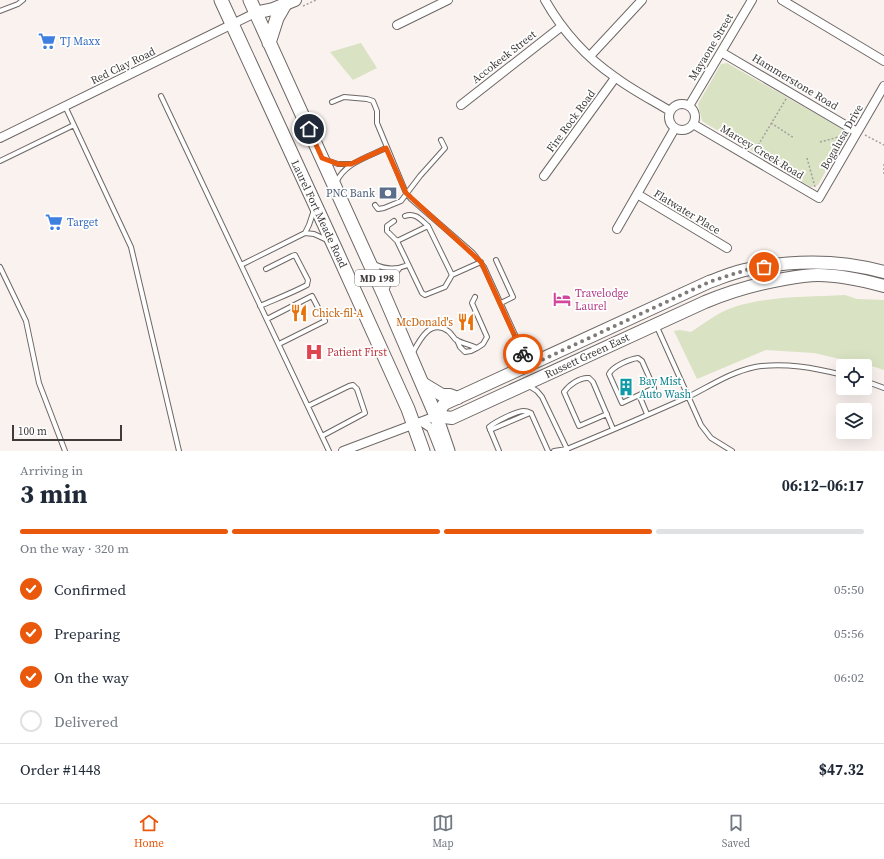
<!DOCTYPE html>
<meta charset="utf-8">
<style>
:root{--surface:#fff;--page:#f2f2f3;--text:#1f2937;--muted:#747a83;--line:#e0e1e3;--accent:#ea580c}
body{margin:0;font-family:"Source Serif 4",serif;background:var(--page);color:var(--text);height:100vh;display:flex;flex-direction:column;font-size:15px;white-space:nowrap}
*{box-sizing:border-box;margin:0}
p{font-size:13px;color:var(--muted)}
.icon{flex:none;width:22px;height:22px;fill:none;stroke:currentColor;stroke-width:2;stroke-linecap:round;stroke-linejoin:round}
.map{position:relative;height:451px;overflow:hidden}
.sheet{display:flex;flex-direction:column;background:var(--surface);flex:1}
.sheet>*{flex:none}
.buttons{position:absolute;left:836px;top:359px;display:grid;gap:8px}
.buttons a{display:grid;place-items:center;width:36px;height:36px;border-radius:4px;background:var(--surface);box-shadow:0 4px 16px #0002;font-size:20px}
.scale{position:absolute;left:12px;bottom:10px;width:110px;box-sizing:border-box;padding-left:4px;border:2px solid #3e3b3a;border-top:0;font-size:11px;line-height:14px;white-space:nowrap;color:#3e3b3a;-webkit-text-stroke:3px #fff;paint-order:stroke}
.pin{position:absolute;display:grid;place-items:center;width:34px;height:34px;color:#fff;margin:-17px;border:2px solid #fff;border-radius:50%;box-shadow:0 1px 4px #0007}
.courier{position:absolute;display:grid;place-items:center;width:40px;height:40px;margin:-20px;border:3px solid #ea580c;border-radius:50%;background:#fff;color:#222;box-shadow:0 1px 5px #0007}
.summary em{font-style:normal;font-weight:700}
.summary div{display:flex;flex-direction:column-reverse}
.summary{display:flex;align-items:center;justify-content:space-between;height:68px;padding:0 20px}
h1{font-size:26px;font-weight:700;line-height:30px}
.bar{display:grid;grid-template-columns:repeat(4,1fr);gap:6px 4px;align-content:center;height:48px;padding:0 20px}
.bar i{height:5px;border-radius:3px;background:var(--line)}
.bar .on{background:var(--accent)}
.bar p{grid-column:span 4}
.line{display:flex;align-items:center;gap:10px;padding:0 20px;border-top:1px solid var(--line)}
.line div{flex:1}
ol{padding:0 20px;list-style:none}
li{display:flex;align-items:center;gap:12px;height:44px}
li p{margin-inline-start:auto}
li .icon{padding:4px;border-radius:50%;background:var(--accent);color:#fff;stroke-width:4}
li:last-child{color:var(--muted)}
li i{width:22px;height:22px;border:2px solid var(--line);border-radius:50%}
.dock{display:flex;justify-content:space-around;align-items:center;height:56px;border-top:1px solid var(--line);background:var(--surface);font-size:11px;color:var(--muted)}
.dock a{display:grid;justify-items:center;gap:2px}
.dock .on{color:var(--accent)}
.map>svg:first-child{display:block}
.green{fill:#d9e2c2}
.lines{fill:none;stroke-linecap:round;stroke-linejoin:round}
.lane-casing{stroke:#6d6765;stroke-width:6}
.street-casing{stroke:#6d6765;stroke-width:10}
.secondary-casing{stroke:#6d6765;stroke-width:14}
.primary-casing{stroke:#6d6765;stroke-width:15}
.path{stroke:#a59f9d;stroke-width:1.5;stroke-dasharray:2 2;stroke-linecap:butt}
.lane{stroke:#fff;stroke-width:4}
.street{stroke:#fff;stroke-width:8}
.secondary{stroke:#fff;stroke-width:12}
.primary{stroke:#fff;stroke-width:13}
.done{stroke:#7f7b79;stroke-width:4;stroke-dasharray:0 7.2}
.route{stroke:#ea580c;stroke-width:5}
.labels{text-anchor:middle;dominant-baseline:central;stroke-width:3.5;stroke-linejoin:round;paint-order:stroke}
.shield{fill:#fff;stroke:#787675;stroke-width:1}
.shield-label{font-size:10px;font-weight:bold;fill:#3e3b3a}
.shop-label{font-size:11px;fill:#366cbe;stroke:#fff;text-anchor:start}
.street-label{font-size:11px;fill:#3e3b3a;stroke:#fff}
.service-label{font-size:11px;fill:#4e5e75;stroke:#fff;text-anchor:end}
.hotel-label{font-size:11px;fill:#b23c85;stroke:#fff;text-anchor:start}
.food-label{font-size:11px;fill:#c56008;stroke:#fff;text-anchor:start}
.health-label{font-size:11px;fill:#be3a42;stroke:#fff;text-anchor:start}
.culture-label{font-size:11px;fill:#0d838f;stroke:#fff;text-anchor:start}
</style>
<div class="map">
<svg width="884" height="451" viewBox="0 0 884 451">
<rect width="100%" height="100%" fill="#f9f2ef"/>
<path class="green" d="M361 43 377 68 353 80 330 52Z
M727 63 844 130 845 136 818 185 811 187 702 121 698 104 721 64Z
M845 295 857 299 884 300V370L875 367 814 353 766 350 697 379 674 331 680 330 691 332C706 322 720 311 737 306 772 296 809 297 845 295Z"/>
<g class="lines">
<g class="lane-casing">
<path id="lane" d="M0 11 18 4 23 0
M161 96 329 451
M332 102 344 97 367 99 373 101 377 111V123L406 193 411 199 473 253 484 267 528 363
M65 106 131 247 179 451
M326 160 338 164H351
M0 161 74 125
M336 183C344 163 368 157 386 148
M375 205 378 209 384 208 401 201 420 176 445 148 441 140
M405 216C415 212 421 220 428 226
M394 221 387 226V231L397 241
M428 226 452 275 445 287 425 295 422 293 397 241Z
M305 233 314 234 327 240
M496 260 513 297 501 303
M374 264C386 270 396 270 408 265
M241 265 305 233 309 225 314 210
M0 267 26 321 39 383 65 451
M452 275 481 262
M386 291 391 278 399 269
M260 306C276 299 292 293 307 285L308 280 295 255 292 256 266 269
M267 319 312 296 325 321 279 344
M657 327 701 425 711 438 732 451
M457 340 460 347 465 352 471 351 477 348
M412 354C419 341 430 318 448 331 451 333 453 337 456 340 462 343 470 345 477 348L483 344 487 337 472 303 475 297
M638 358 642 361 654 388 622 403 609 374C613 366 630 359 638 358Z
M865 381 884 388
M529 386 537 391 542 397 567 449 554 451
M639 395 647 414
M308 406 349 386 353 385 357 389 365 413 322 436
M531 413 548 451
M607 414 579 426 564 392C569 385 580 377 589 378L593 382 613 429
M490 430 530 413
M499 451 489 427C495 422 516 411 524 411 527 411 529 412 531 413
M567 451V449C608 432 648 415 688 397 710 386 731 372 755 367 784 362 815 368 843 375"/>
</g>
<g class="street-casing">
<path id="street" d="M545 0C562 30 586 57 615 77 632 90 652 100 670 111
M782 0 884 61
M397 25 448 0
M721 52 857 132
M590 56 642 0
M669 117a13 13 0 1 1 26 0a13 13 0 1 1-26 0Z
M461 105 562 26
M689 106 752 0
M693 124 819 198 884 86
M0 138 255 13
M544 176 615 78
M637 194 727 248
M617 229 675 128
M422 422 431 428 440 451
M343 451 436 416"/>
</g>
<g class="secondary-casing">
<path id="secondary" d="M255 13 273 9 295 0
M884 272C840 260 794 260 750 269 736 271 723 277 709 282L444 404 436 416 452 418 705 302C731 291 756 284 784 279 795 277 807 275 818 275 840 275 862 280 884 286
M422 383 442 395H450L458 398"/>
</g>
<g class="primary-casing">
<path id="primary" d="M221 0 336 250 408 409 423 451
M250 0 384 295 436 416 448 451
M269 43 277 18 285 4"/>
</g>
<path class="path" d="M303 6 316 0
M771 123 794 138
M865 135 884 145
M820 142 846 135
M754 152 786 99
M807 158 815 187
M884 164V174"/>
<use href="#lane" class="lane"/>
<use href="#street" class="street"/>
<use href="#secondary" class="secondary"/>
<use href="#primary" class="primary"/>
</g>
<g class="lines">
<path class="done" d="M523 354 529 366 709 282 749 269 764 267"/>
<path class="route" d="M309 129 322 158 338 164H351L386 148 406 193 481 262 523 354"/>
</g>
<defs>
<g id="supermarket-bare" transform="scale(1.38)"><path d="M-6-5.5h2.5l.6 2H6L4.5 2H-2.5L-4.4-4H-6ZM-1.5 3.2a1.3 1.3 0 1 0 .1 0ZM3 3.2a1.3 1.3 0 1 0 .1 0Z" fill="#3f7fe0" stroke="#fff" stroke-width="2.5" paint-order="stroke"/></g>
<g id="bank-bare" transform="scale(1.38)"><path d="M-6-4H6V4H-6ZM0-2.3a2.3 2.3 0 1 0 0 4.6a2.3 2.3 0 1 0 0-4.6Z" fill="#5c6f8a" stroke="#fff" stroke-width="2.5" paint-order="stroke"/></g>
<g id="hotel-bare" transform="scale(1.38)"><path d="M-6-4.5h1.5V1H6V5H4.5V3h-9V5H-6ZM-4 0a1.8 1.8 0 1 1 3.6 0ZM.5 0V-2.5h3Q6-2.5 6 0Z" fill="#d1479c" stroke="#fff" stroke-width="2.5" paint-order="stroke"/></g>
<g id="restaurant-bare" transform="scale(1.38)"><path d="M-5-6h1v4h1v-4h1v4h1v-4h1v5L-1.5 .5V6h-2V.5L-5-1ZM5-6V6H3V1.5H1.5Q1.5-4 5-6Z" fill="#e8710a" stroke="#fff" stroke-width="2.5" paint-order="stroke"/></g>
<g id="hospital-bare" transform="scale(1.38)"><path d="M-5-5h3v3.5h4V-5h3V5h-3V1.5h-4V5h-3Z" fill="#e0444e" stroke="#fff" stroke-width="2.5" paint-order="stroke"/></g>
<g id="building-bare" transform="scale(1.38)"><path d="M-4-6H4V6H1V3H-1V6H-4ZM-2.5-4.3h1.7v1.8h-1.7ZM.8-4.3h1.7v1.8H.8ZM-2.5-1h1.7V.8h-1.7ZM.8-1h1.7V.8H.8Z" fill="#0f9aa8" stroke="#fff" stroke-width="2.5" paint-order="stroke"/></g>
</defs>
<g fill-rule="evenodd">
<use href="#supermarket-bare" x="47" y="41"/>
<use href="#bank-bare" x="388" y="193"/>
<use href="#supermarket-bare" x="54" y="222"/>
<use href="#hotel-bare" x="562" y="299"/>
<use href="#restaurant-bare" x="299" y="313"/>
<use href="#restaurant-bare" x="466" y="322"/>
<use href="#hospital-bare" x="314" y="352"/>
<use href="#building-bare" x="626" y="387"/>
</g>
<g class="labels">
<rect class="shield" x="355" y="270" width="44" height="16" rx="3"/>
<g class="shield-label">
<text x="377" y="278">MD 198</text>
</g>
<g class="shop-label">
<text x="60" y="41">TJ Maxx</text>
<text x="67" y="222">Target</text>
</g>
<g class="street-label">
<text transform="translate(711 47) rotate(-59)">Mayaone Street</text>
<text transform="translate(504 57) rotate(-38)">Accokeek Street</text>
<text transform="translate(123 66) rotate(-26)">Red Clay Road</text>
<text transform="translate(795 82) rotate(31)">Hammerstone Road</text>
<text transform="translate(571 121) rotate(-54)">Fire Rock Road</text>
<text transform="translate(842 137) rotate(-60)">Bogalusa Drive</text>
<text transform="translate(762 152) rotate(31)">Marcey Creek Road</text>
<text transform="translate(687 212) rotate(31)">Flatwater Place</text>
<text transform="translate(319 214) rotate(65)">Laurel Fort Meade Road</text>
<text transform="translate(587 356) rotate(-25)">Russett Green East</text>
</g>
<g class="service-label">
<text x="375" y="193">PNC Bank</text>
</g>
<g class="hotel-label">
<text x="575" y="293">Travelodge<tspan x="575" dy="13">Laurel</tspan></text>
</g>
<g class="food-label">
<text x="312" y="313">Chick-fil-A</text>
<text x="453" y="322" text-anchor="end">McDonald's</text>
</g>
<g class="health-label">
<text x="327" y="352">Patient First</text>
</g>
<g class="culture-label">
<text x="639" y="381">Bay Mist<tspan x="639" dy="13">Auto Wash</tspan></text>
</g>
</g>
</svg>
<div class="buttons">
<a><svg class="icon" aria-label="locate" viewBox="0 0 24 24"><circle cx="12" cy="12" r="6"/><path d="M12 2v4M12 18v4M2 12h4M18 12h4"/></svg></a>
<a><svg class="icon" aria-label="layers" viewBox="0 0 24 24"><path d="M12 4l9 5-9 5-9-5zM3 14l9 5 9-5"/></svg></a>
</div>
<div class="scale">100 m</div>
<div class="pin" style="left:764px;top:267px;background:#ea580c"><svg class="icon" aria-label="bag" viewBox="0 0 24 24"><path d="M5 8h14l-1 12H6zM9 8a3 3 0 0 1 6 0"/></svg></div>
<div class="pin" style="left:309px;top:129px;background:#1f2937"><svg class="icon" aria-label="home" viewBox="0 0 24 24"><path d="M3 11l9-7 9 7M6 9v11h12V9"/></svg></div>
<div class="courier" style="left:523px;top:354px"><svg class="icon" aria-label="bike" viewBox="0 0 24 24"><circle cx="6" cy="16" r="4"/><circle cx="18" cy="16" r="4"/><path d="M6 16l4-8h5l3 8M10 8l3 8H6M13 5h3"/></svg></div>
</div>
<section class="sheet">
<div class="summary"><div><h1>3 min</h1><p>Arriving in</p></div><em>06:12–06:17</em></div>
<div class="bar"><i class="on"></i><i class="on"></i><i class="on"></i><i></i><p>On the way · 320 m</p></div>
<ol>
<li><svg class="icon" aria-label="check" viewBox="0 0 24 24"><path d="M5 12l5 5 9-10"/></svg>Confirmed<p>05:50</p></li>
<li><svg class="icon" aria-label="check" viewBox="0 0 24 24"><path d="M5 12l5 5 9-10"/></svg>Preparing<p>05:56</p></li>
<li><svg class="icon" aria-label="check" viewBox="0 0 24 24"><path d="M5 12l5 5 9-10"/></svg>On the way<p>06:02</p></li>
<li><i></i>Delivered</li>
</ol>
<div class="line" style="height:52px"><div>Order #1448</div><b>$47.32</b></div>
</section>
<nav class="dock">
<a class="on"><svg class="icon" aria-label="home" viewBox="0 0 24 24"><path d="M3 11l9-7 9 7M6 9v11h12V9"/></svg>Home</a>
<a><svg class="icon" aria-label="map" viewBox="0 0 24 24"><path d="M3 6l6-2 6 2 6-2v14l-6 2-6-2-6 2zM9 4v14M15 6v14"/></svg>Map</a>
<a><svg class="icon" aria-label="saved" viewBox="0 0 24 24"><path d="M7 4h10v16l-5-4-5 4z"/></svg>Saved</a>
</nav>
